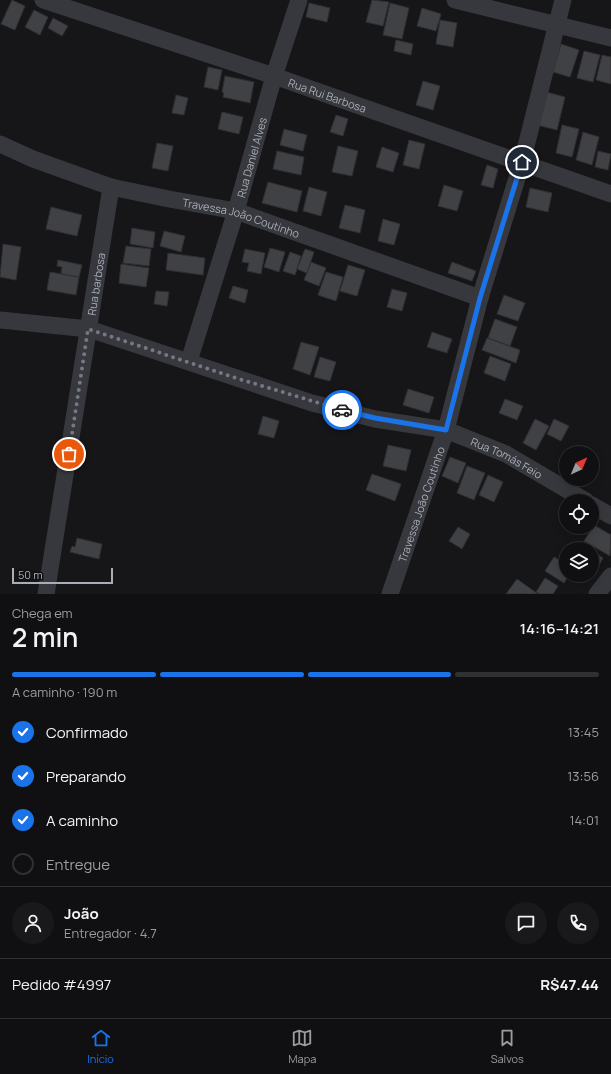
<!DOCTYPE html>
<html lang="pt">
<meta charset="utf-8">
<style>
:root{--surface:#101012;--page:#19191b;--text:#f1f3f6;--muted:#9c9d9f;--line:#303032;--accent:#1a73e8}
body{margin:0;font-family:Manrope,sans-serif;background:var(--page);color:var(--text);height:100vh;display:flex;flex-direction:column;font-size:15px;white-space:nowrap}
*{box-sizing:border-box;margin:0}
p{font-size:13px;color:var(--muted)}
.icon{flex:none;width:22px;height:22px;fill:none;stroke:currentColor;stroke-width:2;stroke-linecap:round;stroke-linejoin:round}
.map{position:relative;height:594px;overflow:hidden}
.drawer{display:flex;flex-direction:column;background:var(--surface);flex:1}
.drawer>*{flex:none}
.needle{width:26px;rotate:44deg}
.tools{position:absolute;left:559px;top:446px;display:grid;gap:8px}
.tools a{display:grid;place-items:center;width:40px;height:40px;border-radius:50%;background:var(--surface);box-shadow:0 2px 10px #0003,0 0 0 1px var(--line);font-size:20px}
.scale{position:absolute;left:12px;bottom:10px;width:101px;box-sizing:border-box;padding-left:4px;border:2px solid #a8adb8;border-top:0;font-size:11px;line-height:14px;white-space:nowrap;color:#a8adb8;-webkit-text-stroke:3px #111113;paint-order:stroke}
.pin{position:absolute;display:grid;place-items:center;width:34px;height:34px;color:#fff;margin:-17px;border:2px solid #fff;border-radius:50%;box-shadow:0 1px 4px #0007}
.courier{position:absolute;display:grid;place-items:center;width:40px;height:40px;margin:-20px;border:3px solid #1a73e8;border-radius:50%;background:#fff;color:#222;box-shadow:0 1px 5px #0007}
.summary em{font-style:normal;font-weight:600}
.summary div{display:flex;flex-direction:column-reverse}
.summary{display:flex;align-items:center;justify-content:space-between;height:68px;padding:0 12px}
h1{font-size:26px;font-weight:600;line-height:30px}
.bar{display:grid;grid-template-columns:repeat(4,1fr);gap:6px 4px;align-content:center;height:48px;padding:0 12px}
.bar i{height:5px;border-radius:3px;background:var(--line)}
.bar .on{background:var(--accent)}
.bar p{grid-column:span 4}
.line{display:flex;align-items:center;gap:10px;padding:0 12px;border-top:1px solid var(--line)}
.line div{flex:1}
.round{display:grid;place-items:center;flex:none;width:42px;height:42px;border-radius:21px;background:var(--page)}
ol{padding:0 12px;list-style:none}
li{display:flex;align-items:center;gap:12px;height:44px}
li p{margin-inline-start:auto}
li .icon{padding:4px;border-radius:50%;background:var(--accent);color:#fff;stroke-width:4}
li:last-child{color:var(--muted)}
li i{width:22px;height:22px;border:2px solid var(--line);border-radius:50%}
.menu{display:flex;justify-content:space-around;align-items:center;height:56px;border-top:1px solid var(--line);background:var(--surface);font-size:11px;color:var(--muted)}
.menu a{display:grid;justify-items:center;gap:2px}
.menu .on{color:var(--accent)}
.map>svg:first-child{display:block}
.building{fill:#404145;stroke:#303034}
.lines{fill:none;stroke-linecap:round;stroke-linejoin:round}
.minor{stroke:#37383d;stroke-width:17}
.done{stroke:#757880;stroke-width:4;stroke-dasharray:0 7.2}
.route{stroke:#1a73e8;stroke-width:5}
.labels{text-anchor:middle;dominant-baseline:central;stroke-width:3.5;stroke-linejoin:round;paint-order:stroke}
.street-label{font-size:11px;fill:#a8adb8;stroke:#111113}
</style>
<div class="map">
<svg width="611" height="594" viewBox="0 0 611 594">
<rect width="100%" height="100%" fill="#161618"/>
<path class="building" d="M12 0 25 6 15 30 1 24Z
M372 0 389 2 383 26 366 22Z
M309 3 330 8 327 22 306 17Z
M390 3 409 8 402 39 383 35Z
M422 8 441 14 436 31 417 26Z
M34 10 48 17 40 35 25 27Z
M53 18 68 26 62 36 48 28Z
M440 20 457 23 453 47 436 44Z
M396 40 413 44 411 55 394 51Z
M561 44 579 50 570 77 553 72Z
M584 51 600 55 593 82 577 78Z
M602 55 611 57V84L596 80Z
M208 67 222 70 218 90 204 87Z
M225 76 254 82 250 103 223 97 224 93 222 92Z
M423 81 440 86 433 110 416 105Z
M546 92 565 97 557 130 537 125Z
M176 95 188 98 184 115 172 113Z
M222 112 243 117 239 134 218 129Z
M336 115 348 119 343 136 330 132Z
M562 125 579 129 572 157 556 153Z
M284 129 307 135 303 151 280 145Z
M583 132 599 137 592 165 576 160Z
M409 140 425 144 419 169 403 165Z
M157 143 173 146 168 171 152 168Z
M338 146 358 151 352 176 332 172Z
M382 147 399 153 393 172 376 167Z
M277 151 304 157 301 175 273 169Z
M598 151 611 154 608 170 595 167Z
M487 165 498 169 493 188 481 185Z
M268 182 302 191 297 212 262 203Z
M444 185 463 191 457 211 438 206Z
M309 187 327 192 321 216 303 211Z
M530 188 552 193 548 212 526 207Z
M345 205 365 210 360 233 339 228Z
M51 207 82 215 77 236 46 229Z
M383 219 400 224 394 245 378 241Z
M132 228 155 232 153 248 130 244Z
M164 231 185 236 181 252 160 246Z
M3 244 21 247 16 280 0 277Z
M126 246 151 249 149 266 123 263Z
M270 248 285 252 279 272 264 267Z
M245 249 265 253 261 274 247 271 249 263 242 262Z
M305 249 314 252 307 273 297 269Z
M290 252 301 256 295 275 283 271Z
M168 253 205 258 203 275 166 270Z
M58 260 82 265 79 277 61 274 62 267 57 266Z
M311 262 326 268 319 286 304 280Z
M452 262 476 271 472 281 448 273Z
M121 264 149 268 146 287 119 283Z
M348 265 365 270 357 296 340 291Z
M50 272 79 277 76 295 47 290Z
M326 272 343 277 336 301 318 295Z
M233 286 248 290 245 303 229 298Z
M392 289 407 293 402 311 387 307Z
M156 291 169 292 167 306 154 304Z
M504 295 525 303 518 321 497 314Z
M495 319 517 327 510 346 488 338Z
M432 332 452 339 447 353 427 347Z
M487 338 520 350 516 363 482 350Z
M301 342 319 347 310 375 293 369Z
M490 356 511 364 505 381 484 373Z
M320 357 336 362 330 381 314 377Z
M408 389 434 397 429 413 403 405Z
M505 399 523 406 517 420 499 413Z
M263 416 279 421 274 438 258 434Z
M535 419 549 426 536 450 523 443Z
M554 419 569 426 561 441 547 434Z
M388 445 411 450 406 471 383 466Z
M450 457 466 463 458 483 442 476Z
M467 466 485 473 474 500 457 493Z
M372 474 401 484 395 501 366 490Z
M488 475 503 482 494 502 479 495Z
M594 525 611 535 610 556 584 541Z
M458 527 470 534 462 549 449 541Z
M77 538 102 544 99 559 70 552 72 546 75 547Z
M577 542 588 549H573Z
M592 551 603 558 595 572 592 571Z
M554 557 566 564V575H569L564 583 545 571Z
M545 578 558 586 553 594H540L536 592Z
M517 579 538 594H506Z"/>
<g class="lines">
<g class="minor">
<path id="s1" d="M43 0 274 76 611 194"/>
<path d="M455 0 611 38"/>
<path id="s2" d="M0 144 33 159 111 187 169 199 236 211 480 298"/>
<path id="s3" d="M0 320 89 329 312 403 375 419 446 430 506 454 586 501"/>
<path id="s4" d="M189 361 236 211 274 76 299 0"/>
<path d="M592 505 611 516"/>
<path id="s5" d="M46 594 111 187"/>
<path id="s6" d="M390 594 446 430 480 298 522 162 563 0"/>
<path d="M597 594 611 576"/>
</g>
</g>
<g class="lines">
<path class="done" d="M69 454 88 329 236 378 342 410"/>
<path class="route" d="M342 410 375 418 446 430 480 298 522 162"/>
</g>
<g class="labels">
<g class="street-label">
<text stroke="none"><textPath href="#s1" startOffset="300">Rua Rui Barbosa</textPath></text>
<text stroke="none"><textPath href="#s4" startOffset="213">Rua Daniel Alves</textPath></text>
<text stroke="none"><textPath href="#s2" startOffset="253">Travessa João Coutinho</textPath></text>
<text stroke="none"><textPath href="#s5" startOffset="314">Rua barbosa</textPath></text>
<text stroke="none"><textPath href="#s3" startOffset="528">Rua Tomás Feio</textPath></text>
<text stroke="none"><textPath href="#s6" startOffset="95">Travessa João Coutinho</textPath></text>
</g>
</g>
</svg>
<div class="tools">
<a><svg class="needle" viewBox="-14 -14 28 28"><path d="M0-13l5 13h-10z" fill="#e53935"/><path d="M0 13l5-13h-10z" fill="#9c9d9f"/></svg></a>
<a><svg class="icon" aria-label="locate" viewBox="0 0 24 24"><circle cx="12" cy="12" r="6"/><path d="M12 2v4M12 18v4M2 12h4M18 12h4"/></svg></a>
<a><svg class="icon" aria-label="layers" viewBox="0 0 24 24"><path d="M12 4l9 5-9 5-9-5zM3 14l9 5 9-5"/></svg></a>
</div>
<div class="scale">50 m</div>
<div class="pin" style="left:69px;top:454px;background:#ea580c"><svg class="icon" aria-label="bag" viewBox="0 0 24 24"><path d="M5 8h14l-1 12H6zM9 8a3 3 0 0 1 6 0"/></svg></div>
<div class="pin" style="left:522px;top:162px;background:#1f2937"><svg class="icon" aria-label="home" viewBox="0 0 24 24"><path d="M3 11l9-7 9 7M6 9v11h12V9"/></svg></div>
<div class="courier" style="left:342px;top:410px"><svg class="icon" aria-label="car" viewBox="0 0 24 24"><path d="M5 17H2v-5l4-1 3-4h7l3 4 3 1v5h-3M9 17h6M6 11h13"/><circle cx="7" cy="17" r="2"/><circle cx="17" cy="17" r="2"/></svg></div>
</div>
<section class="drawer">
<div class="summary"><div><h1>2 min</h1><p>Chega em</p></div><em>14:16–14:21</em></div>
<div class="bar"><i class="on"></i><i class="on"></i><i class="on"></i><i></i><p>A caminho · 190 m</p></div>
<ol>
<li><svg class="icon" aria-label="check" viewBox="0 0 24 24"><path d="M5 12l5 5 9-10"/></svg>Confirmado<p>13:45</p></li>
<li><svg class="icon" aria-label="check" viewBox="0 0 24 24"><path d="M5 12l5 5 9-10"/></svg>Preparando<p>13:56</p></li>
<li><svg class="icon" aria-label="check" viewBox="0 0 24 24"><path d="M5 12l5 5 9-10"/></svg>A caminho<p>14:01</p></li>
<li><i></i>Entregue</li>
</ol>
<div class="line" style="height:72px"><a class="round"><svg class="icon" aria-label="person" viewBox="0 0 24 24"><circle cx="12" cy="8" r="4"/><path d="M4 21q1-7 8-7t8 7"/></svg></a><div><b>João</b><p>Entregador · 4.7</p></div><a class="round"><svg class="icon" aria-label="chat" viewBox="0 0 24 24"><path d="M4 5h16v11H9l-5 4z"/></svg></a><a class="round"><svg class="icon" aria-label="phone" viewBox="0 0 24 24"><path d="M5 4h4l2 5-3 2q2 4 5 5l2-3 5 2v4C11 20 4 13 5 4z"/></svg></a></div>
<div class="line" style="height:52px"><div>Pedido #4997</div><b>R$47.44</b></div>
</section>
<nav class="menu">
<a class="on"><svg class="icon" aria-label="home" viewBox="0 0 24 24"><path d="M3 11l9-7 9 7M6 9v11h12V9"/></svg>Início</a>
<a><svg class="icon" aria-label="map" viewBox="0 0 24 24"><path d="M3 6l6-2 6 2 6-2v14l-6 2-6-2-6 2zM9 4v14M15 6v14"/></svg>Mapa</a>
<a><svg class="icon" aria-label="saved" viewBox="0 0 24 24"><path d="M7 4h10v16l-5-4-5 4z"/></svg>Salvos</a>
</nav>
